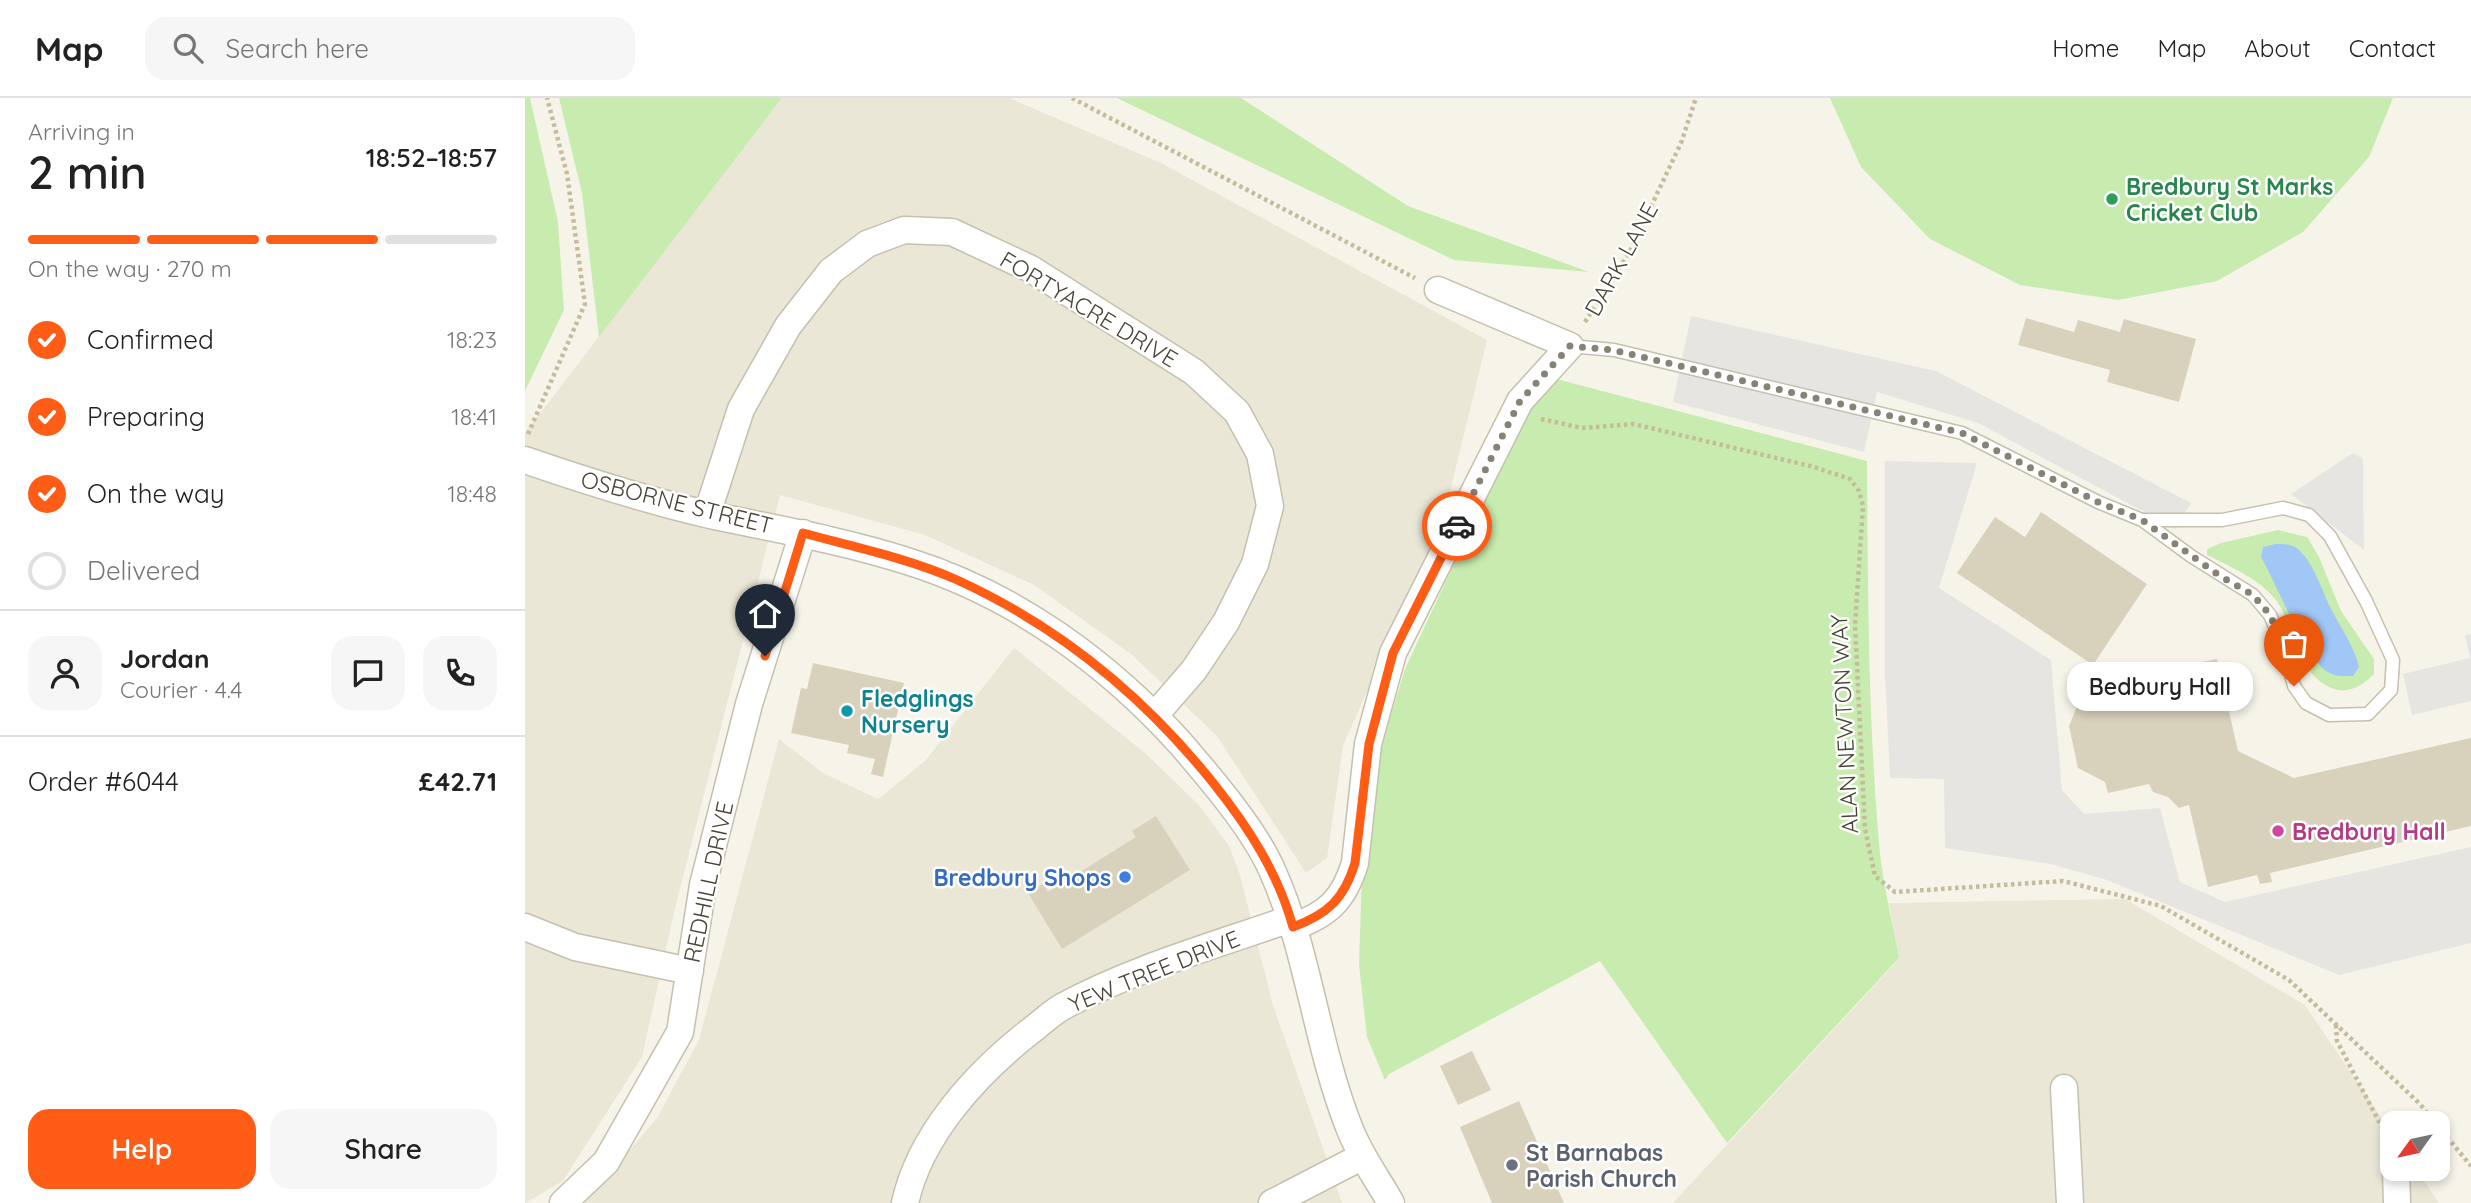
<!DOCTYPE html>
<meta charset="utf-8">
<style>
:root{--surface:#fff;--page:#f6f6f6;--text:#222;--muted:#767676;--line:#e0e0e0;--accent:#ff5c16}
body{margin:0;font-family:Quicksand,sans-serif;background:var(--page);color:var(--text);height:100vh;display:flex;flex-direction:column;font-size:26px;white-space:nowrap}
*{box-sizing:border-box;margin:0}
p{font-size:23px;color:var(--muted)}
.icon{flex:none;width:38px;height:38px;fill:none;stroke:currentColor;stroke-width:2;stroke-linecap:round;stroke-linejoin:round}
.map{position:relative;flex:1;overflow:hidden}
.panel{display:flex;flex-direction:column;background:var(--surface);width:525px}
.panel>*{flex:none}
.needle{width:46px;rotate:237deg}
.buttons{position:absolute;left:1855px;top:1013px;display:grid;gap:14px}
.buttons a{display:grid;place-items:center;width:70px;height:70px;border-radius:14px;background:var(--surface);box-shadow:0 4px 10px #0003;font-size:35px}
.pin{position:absolute;display:grid;place-items:center;width:60px;height:60px;color:#fff;margin:-72px -30px;border-radius:50% 50% 50% 0;rotate:-45deg;box-shadow:0 0 7px #0007}
.pin .icon{rotate:45deg}
.courier{position:absolute;display:grid;place-items:center;width:70px;height:70px;margin:-35px;border:5px solid #ff5c16;border-radius:50%;background:#fff;color:#222;box-shadow:0 2px 9px #0007}
.bubble{position:absolute;height:49px;border-radius:21px;background:var(--surface);box-shadow:0 4px 10px #0003;font-size:23px;font-weight:600;line-height:49px;text-align:center}
.head em{font-style:normal;font-weight:600}
.head div{display:flex;flex-direction:column-reverse}
.head{display:flex;align-items:center;justify-content:space-between;height:119px;padding:0 28px}
h1{font-size:46px;font-weight:600;line-height:52px}
.bar{display:grid;grid-template-columns:repeat(4,1fr);gap:10px 7px;align-content:center;height:84px;padding:0 28px}
.bar i{height:9px;border-radius:5px;background:var(--line)}
.bar .selected{background:var(--accent)}
.bar p{grid-column:span 4}
.line{display:flex;align-items:center;gap:18px;padding:0 28px;border-top:2px solid var(--line)}
.line div{flex:1}
.round{display:grid;place-items:center;flex:none;width:74px;height:74px;border-radius:21px;background:var(--page)}
ol{padding:0 28px;list-style:none}
li{display:flex;align-items:center;gap:21px;height:77px}
li p{margin-inline-start:auto}
li .icon{padding:7px;border-radius:50%;background:var(--accent);color:#fff;stroke-width:4}
li:last-child{color:var(--muted)}
li i{width:38px;height:38px;border:4px solid var(--line);border-radius:50%}
.primary-button{display:flex;gap:14px;margin-top:auto;padding:14px 28px}
.primary-button a{flex:1;height:80px;border-radius:21px;background:var(--accent);color:#fff;font-size:28px;font-weight:600;line-height:80px;text-align:center}
.primary-button a+a{background:var(--page);color:var(--text)}
header{display:flex;align-items:center;gap:42px;box-sizing:border-box;height:98px;padding:0 35px;background:var(--surface);border-bottom:2px solid var(--line)}
header strong{font-size:33px}
nav{display:flex;gap:38px;margin-inline-start:auto;font-size:24px}
.search{width:490px;height:63px;background:var(--page);display:flex;align-items:center;gap:18px;box-sizing:border-box;padding:0 24px;border-radius:21px;color:var(--muted);font-size:26px}
main{display:flex;flex:1;min-height:0}
.map>svg:first-child{display:block}
.residential{fill:#eae7d7}
.green{fill:#c8ecaf}
.parking{fill:#e7e5e1}
.water{fill:#a1c7f6}
.building{fill:#d8d2bd}
.lines{fill:none;stroke-linecap:round;stroke-linejoin:round}
.service-casing{stroke:#c5c0ad;stroke-width:15}
.minor-casing{stroke:#c5c0ad;stroke-width:29}
.path{stroke:#c5bc9b;stroke-width:4.5;stroke-dasharray:3.5 3.5;stroke-linecap:butt}
.service{stroke:#fff;stroke-width:12}
.minor{stroke:#fff;stroke-width:26}
.done{stroke:#868275;stroke-width:7;stroke-dasharray:0 12.6}
.route{stroke:#ff5c16;stroke-width:9}
.leisure-dot{fill:#2e9e5b;stroke:#fff;stroke-width:2.5}
.culture-dot{fill:#0f9aa8;stroke:#fff;stroke-width:2.5}
.hotel-dot{fill:#d1479c;stroke:#fff;stroke-width:2.5}
.shop-dot{fill:#3f7fe0;stroke:#fff;stroke-width:2.5}
.worship-dot{fill:#6b7280;stroke:#fff;stroke-width:2.5}
.labels{text-anchor:middle;dominant-baseline:central;stroke-width:5;stroke-linejoin:round;paint-order:stroke}
.leisure-label{font-size:23px;font-weight:bold;fill:#27864d;stroke:#fff;text-anchor:start}
.street-label{font-size:23px;fill:#4a4536;stroke:#fff}
.culture-label{font-size:23px;font-weight:bold;fill:#0d838f;stroke:#fff;text-anchor:start}
.hotel-label{font-size:23px;font-weight:bold;fill:#b23c85;stroke:#fff;text-anchor:start}
.shop-label{font-size:23px;font-weight:bold;fill:#366cbe;stroke:#fff;text-anchor:end}
.worship-label{font-size:23px;font-weight:bold;fill:#5b616d;stroke:#fff;text-anchor:start}
</style>
<header>
<strong>Map</strong>
<div class="search"><svg class="icon" aria-label="search" viewBox="0 0 24 24"><circle cx="10" cy="10" r="6"/><path d="M15 15l6 6"/></svg>Search here</div>
<nav><a>Home</a><a>Map</a><a>About</a><a>Contact</a></nav>
</header>
<main>
<section class="panel">
<div class="head"><div><h1>2 min</h1><p>Arriving in</p></div><em>18:52–18:57</em></div>
<div class="bar"><i class="selected"></i><i class="selected"></i><i class="selected"></i><i></i><p>On the way · 270 m</p></div>
<ol>
<li><svg class="icon" aria-label="check" viewBox="0 0 24 24"><path d="M5 12l5 5 9-10"/></svg>Confirmed<p>18:23</p></li>
<li><svg class="icon" aria-label="check" viewBox="0 0 24 24"><path d="M5 12l5 5 9-10"/></svg>Preparing<p>18:41</p></li>
<li><svg class="icon" aria-label="check" viewBox="0 0 24 24"><path d="M5 12l5 5 9-10"/></svg>On the way<p>18:48</p></li>
<li><i></i>Delivered</li>
</ol>
<div class="line" style="height:126px"><a class="round"><svg class="icon" aria-label="person" viewBox="0 0 24 24"><circle cx="12" cy="8" r="4"/><path d="M4 21q1-7 8-7t8 7"/></svg></a><div><b>Jordan</b><p>Courier · 4.4</p></div><a class="round"><svg class="icon" aria-label="chat" viewBox="0 0 24 24"><path d="M4 5h16v11H9l-5 4z"/></svg></a><a class="round"><svg class="icon" aria-label="phone" viewBox="0 0 24 24"><path d="M5 4h4l2 5-3 2q2 4 5 5l2-3 5 2v4C11 20 4 13 5 4z"/></svg></a></div>
<div class="line" style="height:91px"><div>Order #6044</div><b>£42.71</b></div>
<div class="primary-button"><a>Help</a><a>Share</a></div>
</section>
<div class="map">
<svg width="1946" height="1105" viewBox="0 0 1946 1105">
<rect width="100%" height="100%" fill="#f6f4e9"/>
<path class="residential" d="M257 0H484L636 65 962 242 919 418 818 648 802 760 781 775 692 638 606 556 509 487 400 437 255 397 150 810 117 959 38 1083 0 1105V335Z
M489 550 620 655 674 707 704 748 715 777 748 907 817 1105H60L132 1020 174 942 254 641 298 675 353 701 400 663Z
M1600 801 1780 907 1867 1035V1071H1891L1914 1105H1148L1374 861 1364 805Z"/>
<path class="green" d="M0 0H5L33 124 39 212 0 293Z
M34 0H257L74 239 57 95Z
M592 0H716L883 108 1064 174 929 162Z
M1305 0H1868L1844 59 1778 134 1692 183 1593 202 1495 187 1405 141 1336 69Z
M1028 280 1342 363C1343 494 1343 625 1355 756 1359 791 1368 826 1374 860L1202 1045 1075 863 864 976 860 982 842 939 834 866 837 775 851 666 880 571 946 429 971 355Z
M1753 432 1782 439 1794 459 1816 513 1849 561V576C1837 588 1822 597 1806 590 1771 574 1772 533 1753 505 1737 482 1706 469 1682 457V451L1696 445Z"/>
<path class="parking" d="M1166 218 1411 273 1666 405 1651 431 1453 325 1352 294 1339 354 1148 304Z
M1828 355 1838 361 1839 452 1766 396Z
M1360 363 1452 365 1414 490 1526 562 1537 692 1559 716 1635 710 1655 784 1700 804 1946 749V845L1814 877 1582 782 1526 766 1420 750 1419 681 1365 680 1360 576Z
M1946 536V603L1887 617 1878 576 1945 560 1940 537Z"/>
<path class="water" d="M1750 446C1759 446 1769 446 1775 453 1790 468 1797 493 1806 511 1816 530 1829 548 1834 569L1828 578C1818 578 1810 579 1801 573 1780 558 1751 485 1736 459L1738 449Z"/>
<path class="building" d="M1501 220 1549 234 1553 222 1595 234 1599 221 1671 241 1654 304 1582 284 1585 272 1493 247Z
M1516 414 1622 486 1568 567 1432 475 1470 419 1500 439Z
M1692 561 1713 653 1769 680 1946 640V728L1745 775 1747 784 1735 786 1732 777 1683 789 1664 707 1654 710 1643 699 1628 694 1624 686 1583 695 1580 684 1553 670 1544 628 1558 594 1617 582 1616 576Z
M288 565 379 585 358 679 346 676 350 661 322 655 324 647 266 635 276 590 282 591Z
M631 718 665 772 537 851 503 795 518 786 523 794 611 739 607 733Z
M947 953 966 992 933 1007 915 968Z
M994 1003 1039 1105H967L935 1029Z"/>
<g class="lines">
<g class="service-casing">
<path id="service" d="M1045 248 1089 252 1437 335 1573 404 1617 422 1666 458 1728 497 1745 517 1759 549 1769 588 1781 605 1804 617 1843 616 1866 592 1868 562 1841 503 1805 438 1784 417 1758 410 1697 422H1617"/>
</g>
<g class="minor-casing">
<path id="minor" d="M0 362C58 382 125 403 185 417 252 431 320 443 385 464 490 497 583 565 656 646 686 681 729 731 747 772 784 854 791 946 824 1029 834 1056 852 1080 866 1105
M182 416 216 311 263 228 306 173 342 146 379 132 427 134 506 171 669 274 712 314 735 356 745 408 730 466 701 524 669 572 630 617
M0 829 50 849 165 873
M768 829C804 816 819 801 830 765L843 646 868 555 995 303 1045 248 913 192
M1539 990 1545 1105
M1871 1071 1872 1105
M38 1105 81 1064 155 934 178 787 224 606 278 435
M380 1105C395 1037 450 977 503 935 514 927 525 916 537 909 606 871 691 847 765 821
M747 1105 838 1058"/>
</g>
<path class="path" d="M547 0 890 180
M1060 224 1104 155 1156 45 1171 0
M1016 321 1057 330 1109 326 1289 369 1325 381 1334 393 1338 408 1330 527 1340 731 1350 778 1370 794 1538 783 1636 808 1764 882 1895 1006 1911 1026
M3 336 60 206 42 76 22 0
M1811 927 1812 943 1865 1045
M1913 1028 1946 1068"/>
<use href="#service" class="service"/>
<use href="#minor" class="minor"/>
</g>
<g class="lines">
<path class="done" d="M932 428 995 303 1045 248 1088 252 1437 335 1573 404 1617 422 1695 478 1728 497 1745 517 1759 549 1769 588"/>
<path class="route" d="M240 558 278 435C329 449 382 460 430 481 534 528 619 598 689 686 724 730 753 775 768 829 803 816 819 801 830 765L844 646 868 555 932 428"/>
</g>
<circle class="leisure-dot" cx="1587" cy="101" r="7"/>
<circle class="culture-dot" cx="322" cy="613" r="7"/>
<circle class="hotel-dot" cx="1753" cy="733" r="7"/>
<circle class="shop-dot" cx="600" cy="779" r="7"/>
<circle class="worship-dot" cx="987" cy="1067" r="7"/>
<g class="labels">
<g class="leisure-label">
<text x="1601" y="88">Bredbury St Marks<tspan x="1601" dy="26">Cricket Club</tspan></text>
</g>
<g class="street-label">
<text transform="translate(1096 161) rotate(-61)">DARK LANE</text>
<text transform="translate(564 211) rotate(31)">FORTYACRE DRIVE</text>
<text transform="translate(152 404) rotate(14)">OSBORNE STREET</text>
<text transform="translate(1319 626) rotate(-93)">ALAN NEWTON WAY</text>
<text transform="translate(183 784) rotate(-78)">REDHILL DRIVE</text>
<text transform="translate(629 873) rotate(-22)">YEW TREE DRIVE</text>
</g>
<g class="culture-label">
<text x="336" y="600">Fledglings<tspan x="336" dy="26">Nursery</tspan></text>
</g>
<g class="hotel-label">
<text x="1767" y="733">Bredbury Hall</text>
</g>
<g class="shop-label">
<text x="586" y="779">Bredbury Shops</text>
</g>
<g class="worship-label">
<text x="1001" y="1054">St Barnabas<tspan x="1001" dy="26">Parish Church</tspan></text>
</g>
</g>
</svg>
<div class="buttons">
<a><svg class="needle" viewBox="-14 -14 28 28"><path d="M0-13l5 13h-10z" fill="#e53935"/><path d="M0 13l5-13h-10z" fill="#767676"/></svg></a>
</div>
<div class="pin" style="left:1769px;top:588px;background:#ea580c"><svg class="icon" aria-label="bag" viewBox="0 0 24 24"><path d="M5 8h14l-1 12H6zM9 8a3 3 0 0 1 6 0"/></svg></div>
<div class="pin" style="left:240px;top:558px;background:#1f2937"><svg class="icon" aria-label="home" viewBox="0 0 24 24"><path d="M3 11l9-7 9 7M6 9v11h12V9"/></svg></div>
<div class="courier" style="left:932px;top:428px"><svg class="icon" aria-label="car" viewBox="0 0 24 24"><path d="M5 17H2v-5l4-1 3-4h7l3 4 3 1v5h-3M9 17h6M6 11h13"/><circle cx="7" cy="17" r="2"/><circle cx="17" cy="17" r="2"/></svg></div>
<div class="bubble" style="left:1542px;top:564px;width:186px">Bedbury Hall</div>
</div>
</main>
